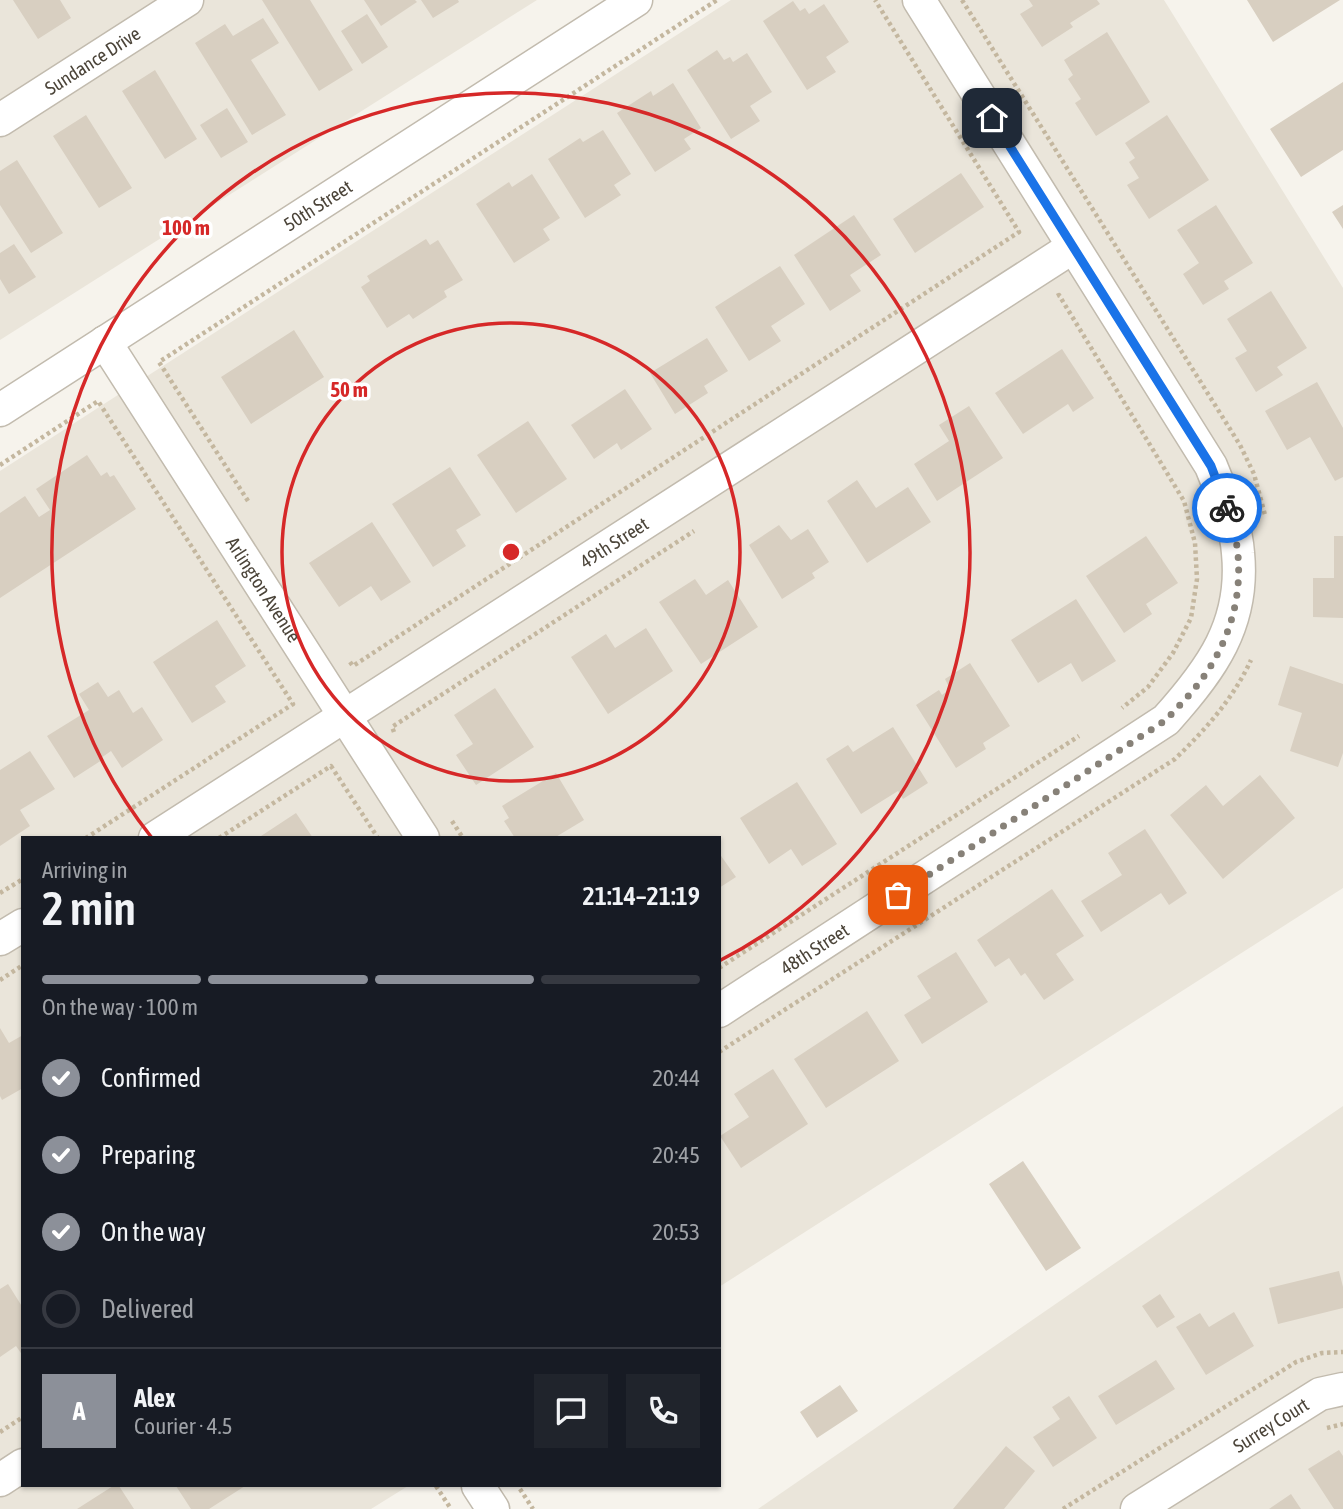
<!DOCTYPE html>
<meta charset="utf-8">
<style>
:root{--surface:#171b24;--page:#20242c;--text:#f1f3f6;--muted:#9ea1a6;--line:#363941;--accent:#8c9099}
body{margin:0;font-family:"Asap Condensed",sans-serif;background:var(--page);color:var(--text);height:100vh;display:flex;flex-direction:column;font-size:26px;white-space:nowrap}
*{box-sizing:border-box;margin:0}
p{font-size:23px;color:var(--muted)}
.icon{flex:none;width:38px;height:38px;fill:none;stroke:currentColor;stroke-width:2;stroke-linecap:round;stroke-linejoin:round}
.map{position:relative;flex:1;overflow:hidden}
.details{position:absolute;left:21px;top:836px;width:700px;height:651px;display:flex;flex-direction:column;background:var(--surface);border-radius:0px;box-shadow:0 2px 5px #0004}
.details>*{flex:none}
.pin{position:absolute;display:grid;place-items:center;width:60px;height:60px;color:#fff;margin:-30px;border-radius:14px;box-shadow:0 4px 10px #0006}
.courier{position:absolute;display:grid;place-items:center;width:70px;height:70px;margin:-35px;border:5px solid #1a73e8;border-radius:50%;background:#fff;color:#222;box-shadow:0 2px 9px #0007}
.headline em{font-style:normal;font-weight:600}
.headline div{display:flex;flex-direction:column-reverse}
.headline{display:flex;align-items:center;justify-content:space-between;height:119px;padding:0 21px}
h1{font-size:46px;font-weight:600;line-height:52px}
.bar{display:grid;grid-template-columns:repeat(4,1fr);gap:10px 7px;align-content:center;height:84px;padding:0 21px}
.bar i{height:9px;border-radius:5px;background:var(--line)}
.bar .active{background:var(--accent)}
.bar p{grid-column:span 4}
.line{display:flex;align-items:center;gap:18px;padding:0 21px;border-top:2px solid var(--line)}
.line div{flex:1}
.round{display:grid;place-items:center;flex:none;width:74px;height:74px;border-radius:0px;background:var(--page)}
ol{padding:0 21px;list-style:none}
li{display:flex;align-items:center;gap:21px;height:77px}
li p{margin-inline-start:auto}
li .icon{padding:7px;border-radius:50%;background:var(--accent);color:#fff;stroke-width:4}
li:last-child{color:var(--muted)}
li i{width:38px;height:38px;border:4px solid var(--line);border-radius:50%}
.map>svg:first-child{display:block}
.residential{fill:#eae5da}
.building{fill:#d8cfc1}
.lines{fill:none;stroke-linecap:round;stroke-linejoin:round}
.minor-casing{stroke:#c2bbae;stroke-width:35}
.path{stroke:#c4b79f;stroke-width:4.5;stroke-dasharray:3.5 3.5;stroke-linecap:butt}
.minor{stroke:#fff;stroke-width:32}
.done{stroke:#878178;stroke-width:7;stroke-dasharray:0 12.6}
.route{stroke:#1a73e8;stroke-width:9}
.ring{fill:none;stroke:#d62828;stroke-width:3.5}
.labels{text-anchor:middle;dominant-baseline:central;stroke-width:7;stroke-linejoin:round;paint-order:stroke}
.street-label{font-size:19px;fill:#4b4439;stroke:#fff}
.centre{fill:#d62828;stroke:#fff;stroke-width:3.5}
.ring-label{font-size:21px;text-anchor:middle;font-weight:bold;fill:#d62828;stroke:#fff;stroke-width:7;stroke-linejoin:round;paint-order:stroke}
</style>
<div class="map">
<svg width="1343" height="1509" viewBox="0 0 1343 1509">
<rect width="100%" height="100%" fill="#f6f3ec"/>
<path class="residential" d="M0 0H537L0 340Z
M731 0H1164L1343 288V888L719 1287V838H23V1486H408L371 1509H0V471Z
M1343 1106V1509H758Z"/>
<path class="building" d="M13 0H60L71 18 38 39Z
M262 0H310L353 70 319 91Z
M364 0H415L417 2 381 26Z
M421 0H458L459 2 433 18Z
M1029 0H1097L1100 4 1070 23 1073 27 1042 47 1020 14 1033 6Z
M1247 0H1340L1273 42Z
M793 1 800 11 805 8 809 14 824 4 849 42 826 57 836 72 807 90 763 21Z
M367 14 388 47 362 64 341 31Z
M263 18 279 43 251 60 286 115 252 135 195 43 225 24 233 36Z
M1107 32 1150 102 1096 136 1075 103 1081 99 1068 79 1073 75 1064 60Z
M717 50 724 60 730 57 733 62 747 53 772 92 750 106 760 121 731 139 687 70Z
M155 70 197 139 165 159 122 91Z
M1343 82V150L1301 177 1270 129Z
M673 83 701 128 684 139 691 149 655 172 617 113 651 91 653 96Z
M227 108 248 142 221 158 200 125Z
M86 115 132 188 99 208 53 136Z
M1167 115 1209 180 1149 219 1127 185 1139 178 1129 162 1135 158 1125 143Z
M603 130 631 174 614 185 621 195 585 218 548 159 580 138 583 142Z
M17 160 63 233 31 253 0 205V171Z
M961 173 984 207 915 253 893 219Z
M532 174 560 218 543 229 550 240 514 263 476 204 509 182 512 187Z
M1216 205 1253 263 1224 281 1229 289 1203 305 1183 274 1199 263 1177 230Z
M1343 205V229L1332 212Z
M854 215 881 255 850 275 861 291 830 311 794 255Z
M426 239 430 245 438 240 463 280 444 291 447 297 413 319 409 314 387 328 361 287 370 281 367 276Z
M14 244 36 277 9 294 0 279V253Z
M780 266 805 304 771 326 781 341 749 361 715 307Z
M1271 291 1307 348 1277 367 1283 375 1256 392 1235 358 1247 351 1227 319Z
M294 330 324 377 251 424 221 377Z
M707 338 728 371 704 386 708 393 675 414 650 373Z
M1062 349 1094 398 1073 412 1068 404 1023 434 995 393Z
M1317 382 1343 428V477L1335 481 1310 437 1287 450 1265 411Z
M625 389 652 429 621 450 617 443 594 459 571 425Z
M969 406 1003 458 937 501 914 464 949 441 939 425Z
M528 421 567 479 516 513 477 455Z
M87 455 101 476 107 472 110 477 114 475 136 509 0 598V513L25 496 39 517 50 510 36 489Z
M450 467 481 515 456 530 466 546 433 567 392 504Z
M857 480 876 508 908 487 931 522 867 563 827 501Z
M372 522 411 582 381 601 371 586 339 607 309 563Z
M779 525 791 540 808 529 829 562 812 573 815 578 782 599 749 545Z
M1146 536 1178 583 1146 604 1152 614 1124 633 1086 576Z
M1334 536H1343V618L1313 617V578H1334Z
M695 579 706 595 728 580 758 627 701 664 659 602Z
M1076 599 1116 661 1082 682 1071 663 1038 683 1011 640Z
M217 620 246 666 215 686 226 702 192 723 153 662Z
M646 628 673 671 608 714 571 657 606 634 615 648Z
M970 663 1010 726 983 743 986 749 956 768 916 705 939 690 942 695 950 689 945 679Z
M1290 666 1343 684V753L1338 767 1290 751 1302 713 1278 705Z
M98 682 108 697 119 690 133 713 142 707 163 740 122 768 111 751 101 758 102 760 74 778 47 736 89 710 79 694Z
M495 688 534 747 476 785 456 755 473 744 454 715Z
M893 727 928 783 903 799 898 791 861 814 826 759 848 745 853 752Z
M30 751 55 789 20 810 30 826 0 846V770Z
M556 773 584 820 554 838H515L504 821 509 818 502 806Z
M1260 775 1295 818 1223 879 1170 815 1206 785 1223 806Z
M797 782 837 844 802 866 791 849 769 864 740 818Z
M296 813 313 838H258Z
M1145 829 1187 893 1169 905 1161 893 1101 932 1081 901 1122 875 1108 853Z
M719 853 736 877 719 888Z
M1052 889 1084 936 1056 954 1074 980 1044 1000 1025 973 1021 976 1009 958 995 967 977 940Z
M956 952 988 1002 922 1044 904 1015 931 998 917 976Z
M867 1011 899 1061 826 1108 794 1059Z
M0 1028 9 1043 23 1035V1088L2 1100 0 1096Z
M773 1069 808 1124 741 1168 720 1136 749 1117 734 1094Z
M1023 1161 1081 1248 1046 1271 989 1184Z
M1339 1271 1343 1287V1308L1278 1324 1269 1288Z
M8 1284 23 1308V1356L16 1346 0 1357V1289Z
M1160 1294 1175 1317 1157 1328 1142 1306Z
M1234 1312 1254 1346 1206 1375 1176 1327 1200 1313 1209 1327Z
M1156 1360 1175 1389 1116 1425 1098 1396Z
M840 1385 858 1411 817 1438 800 1412Z
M1069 1396 1097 1438 1053 1467 1033 1437 1060 1419 1052 1407Z
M1006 1446 1035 1471 1004 1509H953Z
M1339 1450 1343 1456V1509H1334L1308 1469Z
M113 1486H119L134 1509H77Z
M176 1486H245L209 1509H191Z
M1291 1494 1301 1509H1269Z"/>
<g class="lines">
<g class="minor-casing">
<g id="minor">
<path id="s1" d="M0 120 187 0"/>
<path id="s2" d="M105 342 423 838"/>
<path id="s3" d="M0 410 636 0"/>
<path id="s4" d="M155 838 1073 247"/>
<path d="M0 939 23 925"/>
<path id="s5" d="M719 1011 1166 720C1211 670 1245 624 1238 553 1236 523 1222 494 1211 466L919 0"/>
<path d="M0 1480 23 1465"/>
<path d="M478 1486 493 1509"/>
<path id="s6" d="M1137 1509 1320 1394 1343 1389"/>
</g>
</g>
<path class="path" d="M962 0 1240 445 1254 474 1265 515
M1057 296 1059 295 1184 501 1195 543 1197 579 1191 618 1173 653 1148 687 1122 708
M0 465 98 401 293 704 86 838
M248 501 159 362 717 0
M350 662 353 666 1019 232 875 0
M394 732 392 727 694 531
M452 821 463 838
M219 838 331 766 378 838
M0 893 23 879
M719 968 1079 736
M0 980 23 965
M719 1052 1175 759C1206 729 1233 699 1251 660
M1327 1428 1343 1424
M0 1432 23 1417
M436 1486 451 1509
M520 1489 533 1509
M1063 1509 1296 1362 1322 1353 1343 1352"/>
<use href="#minor" class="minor"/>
</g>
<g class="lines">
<path class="done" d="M898 895 1166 720C1177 708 1189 696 1199 683 1238 632 1250 568 1227 508"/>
<path class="route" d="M992 118 1211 466 1227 508"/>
</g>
<g class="ring">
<circle cx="511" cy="552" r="229"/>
<path d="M152 838A459 459 0 1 1 719 961"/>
</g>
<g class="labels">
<g class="street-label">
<text stroke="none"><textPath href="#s1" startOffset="110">Sundance Drive</textPath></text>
<text stroke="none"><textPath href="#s3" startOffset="378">50th Street</textPath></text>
<text stroke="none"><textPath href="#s4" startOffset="546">49th Street</textPath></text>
<text stroke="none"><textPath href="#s2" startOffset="294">Arlington Avenue</textPath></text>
<text stroke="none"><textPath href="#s5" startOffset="114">48th Street</textPath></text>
<text stroke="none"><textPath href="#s6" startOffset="158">Surrey Court</textPath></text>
</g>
</g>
<circle cx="511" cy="552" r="10" class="centre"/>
<g class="ring-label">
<text x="186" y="235">100 m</text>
<text x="349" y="397">50 m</text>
</g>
</svg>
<div class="pin" style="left:898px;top:895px;background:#ea580c"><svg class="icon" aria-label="bag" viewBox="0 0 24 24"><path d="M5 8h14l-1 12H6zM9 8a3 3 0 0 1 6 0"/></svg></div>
<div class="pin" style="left:992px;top:118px;background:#1f2937"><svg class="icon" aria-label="home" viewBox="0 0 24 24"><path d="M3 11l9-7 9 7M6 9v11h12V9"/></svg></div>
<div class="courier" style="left:1227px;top:508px"><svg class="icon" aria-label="bike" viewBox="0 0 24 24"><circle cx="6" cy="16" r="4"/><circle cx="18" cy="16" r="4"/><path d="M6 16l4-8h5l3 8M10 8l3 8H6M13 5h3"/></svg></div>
<section class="details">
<div class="headline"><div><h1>2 min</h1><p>Arriving in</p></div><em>21:14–21:19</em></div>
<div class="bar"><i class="active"></i><i class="active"></i><i class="active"></i><i></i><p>On the way · 100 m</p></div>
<ol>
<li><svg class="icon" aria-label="check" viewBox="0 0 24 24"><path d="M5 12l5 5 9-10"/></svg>Confirmed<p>20:44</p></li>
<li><svg class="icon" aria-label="check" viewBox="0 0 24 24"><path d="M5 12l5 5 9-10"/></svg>Preparing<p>20:45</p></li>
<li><svg class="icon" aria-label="check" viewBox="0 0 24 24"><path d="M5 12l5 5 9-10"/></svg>On the way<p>20:53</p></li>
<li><i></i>Delivered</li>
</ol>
<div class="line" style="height:126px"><b class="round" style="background:var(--accent);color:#fff">A</b><div><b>Alex</b><p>Courier · 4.5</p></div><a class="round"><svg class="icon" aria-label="chat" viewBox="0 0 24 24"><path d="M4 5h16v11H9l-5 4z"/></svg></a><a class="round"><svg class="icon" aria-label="phone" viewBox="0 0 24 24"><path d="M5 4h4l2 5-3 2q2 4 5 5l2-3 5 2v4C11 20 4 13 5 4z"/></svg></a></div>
</section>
</div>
